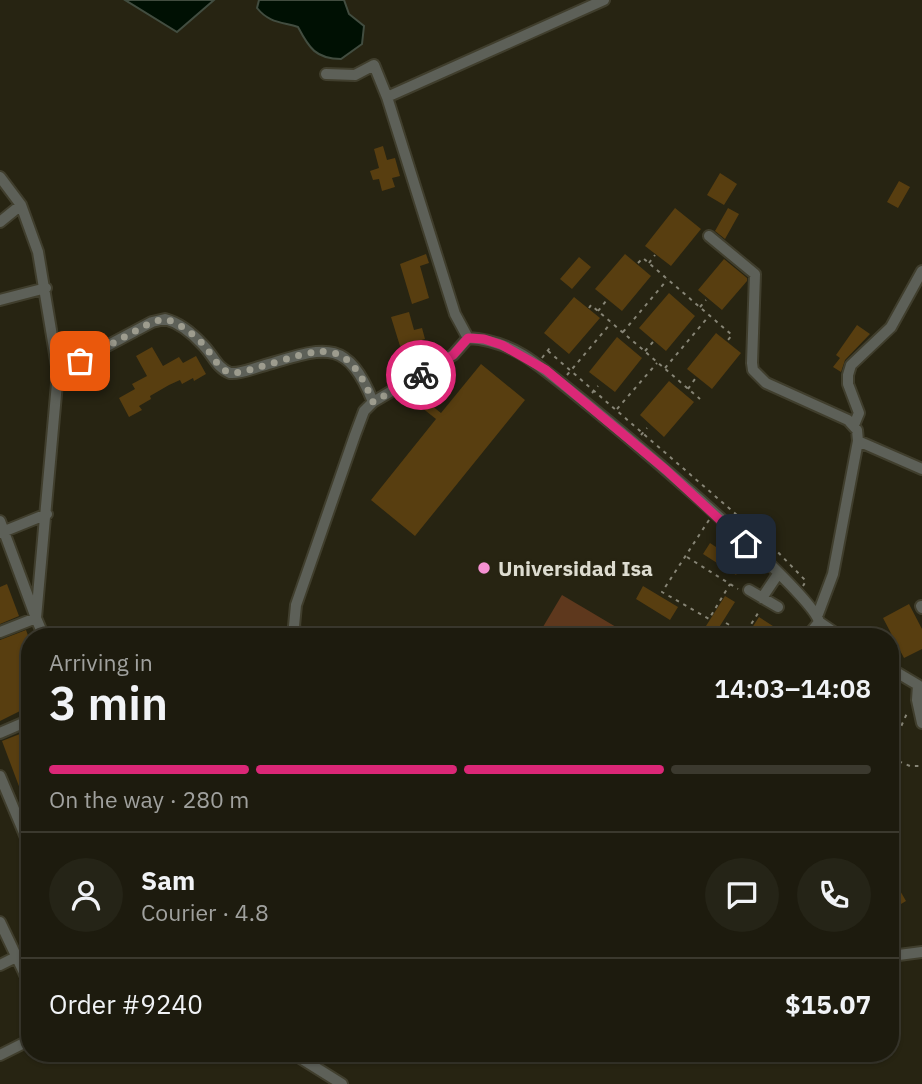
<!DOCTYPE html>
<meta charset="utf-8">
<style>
:root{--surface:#1d1b0e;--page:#252417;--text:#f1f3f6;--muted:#a0a19e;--line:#3b392e;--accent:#db2777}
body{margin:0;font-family:"IBM Plex Sans",sans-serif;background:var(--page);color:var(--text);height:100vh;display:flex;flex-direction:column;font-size:26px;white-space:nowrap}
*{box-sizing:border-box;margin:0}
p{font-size:23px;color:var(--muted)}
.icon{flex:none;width:38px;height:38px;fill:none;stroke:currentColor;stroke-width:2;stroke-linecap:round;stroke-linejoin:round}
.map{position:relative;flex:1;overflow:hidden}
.sheet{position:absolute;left:21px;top:628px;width:878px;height:434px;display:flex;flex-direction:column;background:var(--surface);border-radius:28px;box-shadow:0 2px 5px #0004,0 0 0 2px var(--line)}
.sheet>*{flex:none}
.pin{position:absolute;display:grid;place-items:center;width:60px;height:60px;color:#fff;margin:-30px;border-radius:14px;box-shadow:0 4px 10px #0006}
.courier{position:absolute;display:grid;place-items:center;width:70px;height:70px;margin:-35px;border:5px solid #db2777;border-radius:50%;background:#fff;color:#222;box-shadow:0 2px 9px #0007}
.headline em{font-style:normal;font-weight:600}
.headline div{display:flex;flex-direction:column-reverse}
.headline{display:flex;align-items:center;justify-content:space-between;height:119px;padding:0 28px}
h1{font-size:46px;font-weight:600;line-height:52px}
.bar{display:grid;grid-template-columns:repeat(4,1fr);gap:10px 7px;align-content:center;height:84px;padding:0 28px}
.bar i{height:9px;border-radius:5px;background:var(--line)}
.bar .selected{background:var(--accent)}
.bar p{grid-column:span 4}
.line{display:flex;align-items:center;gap:18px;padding:0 28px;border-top:2px solid var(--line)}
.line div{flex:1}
.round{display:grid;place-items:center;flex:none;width:74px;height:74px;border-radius:37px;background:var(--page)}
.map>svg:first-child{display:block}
.green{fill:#5e381d}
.water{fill:#001003;stroke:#424d40;stroke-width:2}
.building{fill:#583e10}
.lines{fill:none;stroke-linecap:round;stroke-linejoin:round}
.minor-casing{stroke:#403e2d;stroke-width:14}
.path{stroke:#878576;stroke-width:2;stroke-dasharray:3.5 5;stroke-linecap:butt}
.minor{stroke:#5d6058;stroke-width:10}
.done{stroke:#9d9c8e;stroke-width:7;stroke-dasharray:0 12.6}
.route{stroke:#db2777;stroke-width:9}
.poi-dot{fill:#f591d2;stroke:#272412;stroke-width:2.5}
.labels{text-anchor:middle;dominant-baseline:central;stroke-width:5;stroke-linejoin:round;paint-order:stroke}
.poi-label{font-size:21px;font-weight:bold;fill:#dddcd0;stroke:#272412;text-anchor:start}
</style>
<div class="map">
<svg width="922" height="1084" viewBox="0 0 922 1084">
<rect width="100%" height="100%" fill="#272412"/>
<path class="green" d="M562 595 633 637H537Z"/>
<path class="water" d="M125 0H214L177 32Z
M259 0H344L349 14 364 26 362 44 341 59C316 59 309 48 298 27 282 22 269 23 257 8Z"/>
<path class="building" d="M383 146 387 160 395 158 400 176 392 178 395 187 382 191 379 179 373 180 370 171 379 168 374 149Z
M720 173 737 184 724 205 707 195Z
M899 181 910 187 898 208 887 202Z
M675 208 701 229 671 266 645 246Z
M728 208 739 214 725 239 715 231Z
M426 254 429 263 420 266 429 298 412 304 400 264Z
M625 254 651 276 622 311 595 289Z
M579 257 591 267 572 289 560 279Z
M724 259 747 278V281L722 310 698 290Z
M669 293 695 316 666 351 639 328Z
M574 297 600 318 569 354 544 333Z
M409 312 414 330 422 328 425 339 400 346 391 317Z
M857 325 870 334 845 360 841 372 833 367 840 358 836 355Z
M716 333 741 353 712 389 687 369Z
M617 337 642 358 615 392 589 372Z
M152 347 163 366 179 357 183 363 196 356 206 374 194 381 193 378 182 384 180 380 169 385 150 396 151 399 139 406 142 410 129 417 119 398 135 389 132 384 147 376 136 356Z
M481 364 525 400 415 536 371 500 436 419 421 407 426 401 441 413Z
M669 381 694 402 664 437 640 415Z
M710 543 743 565 736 575 703 554Z
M7 584 19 616 0 624V587Z
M643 586 678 607 670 620 636 599Z
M725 596 735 602 713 637H699Z
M909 604 922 629V649L904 658 883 618Z
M759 617 776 628 771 637H746Z
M26 630 30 641V706L0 721V640Z
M30 730V767L25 769 30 783 29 813 2 741Z
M891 875 906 901 891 910Z"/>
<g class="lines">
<g class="minor-casing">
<path id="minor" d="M326 74 355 75 374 65 387 97
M0 177 21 205 38 252 58 372 36 618 44 637
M0 222 21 205
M709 236 755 274 752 363 753 370 766 383 848 420 857 430 858 441 833 574 818 614
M0 300 46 288
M468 338 455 314 387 97 604 0
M468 338C488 339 506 345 523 355 563 379 814 591 819 622L841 637
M58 372 152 322 165 319C180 323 193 334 203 345 213 355 217 368 230 373 241 374 251 369 262 366 321 349 346 334 373 402L453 355 468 338
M854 425 859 413 848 384V375L851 365 891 327 922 271
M858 441 922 469
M0 521 36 618 0 632
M0 533 47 514
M749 590 778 607
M762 598 778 574
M921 606 922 608
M298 637 294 626 296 605 355 435 364 411 373 402
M807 637 819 622
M891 669 918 685 917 700 922 723
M0 733 30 720
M0 776 30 847
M0 922 30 985
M891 956 922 952
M0 965 16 957
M294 1054 342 1084
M0 1055 30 1040"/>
</g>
<path class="path" d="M638 263 643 258 732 335 728 340
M649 263 655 255
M700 307 706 300
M589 308 591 305 700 399
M598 311 606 301
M623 332 667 280
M548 351 768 542 806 581 803 586
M645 351 653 342
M542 358 552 345
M665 368 709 316
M567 375 611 323
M688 389 695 379
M592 393 598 386
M617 409 657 363
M641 435 647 428
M709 520 662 592 709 619 730 584
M687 557 738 589
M726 623 745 634 760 610
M891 749 908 711
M891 758 910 766H922
M891 937 895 945"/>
<use href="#minor" class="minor"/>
</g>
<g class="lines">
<path class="done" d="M80 361 152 322 165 319C180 323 193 334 203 344 213 355 217 368 230 373 241 373 252 369 263 366 322 349 346 334 373 402L421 375"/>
<path class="route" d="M421 375 453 355 468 338 484 339 502 345 546 370 666 470 746 544"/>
</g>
<circle class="poi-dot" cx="484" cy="568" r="7"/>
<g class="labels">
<g class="poi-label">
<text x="498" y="568">Universidad Isa</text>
</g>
</g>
</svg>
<div class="pin" style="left:80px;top:361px;background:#ea580c"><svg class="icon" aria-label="bag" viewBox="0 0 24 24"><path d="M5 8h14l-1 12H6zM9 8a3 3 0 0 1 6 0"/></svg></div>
<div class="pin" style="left:746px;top:544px;background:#1f2937"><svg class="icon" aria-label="home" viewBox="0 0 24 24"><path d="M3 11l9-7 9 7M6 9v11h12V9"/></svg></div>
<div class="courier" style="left:421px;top:375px"><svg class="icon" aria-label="bike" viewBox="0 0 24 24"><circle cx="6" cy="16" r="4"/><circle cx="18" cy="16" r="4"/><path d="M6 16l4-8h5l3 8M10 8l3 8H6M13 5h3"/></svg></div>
<section class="sheet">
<div class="headline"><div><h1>3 min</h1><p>Arriving in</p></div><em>14:03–14:08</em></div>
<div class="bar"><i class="selected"></i><i class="selected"></i><i class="selected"></i><i></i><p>On the way · 280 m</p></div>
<div class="line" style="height:126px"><a class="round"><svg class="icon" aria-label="person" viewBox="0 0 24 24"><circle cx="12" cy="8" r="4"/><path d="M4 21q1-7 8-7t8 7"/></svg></a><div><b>Sam</b><p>Courier · 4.8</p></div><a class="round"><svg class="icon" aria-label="chat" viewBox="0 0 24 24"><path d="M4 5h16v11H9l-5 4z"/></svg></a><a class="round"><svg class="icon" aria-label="phone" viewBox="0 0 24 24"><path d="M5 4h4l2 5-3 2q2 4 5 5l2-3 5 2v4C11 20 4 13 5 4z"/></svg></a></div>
<div class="line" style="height:91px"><div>Order #9240</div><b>$15.07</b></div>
</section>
</div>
